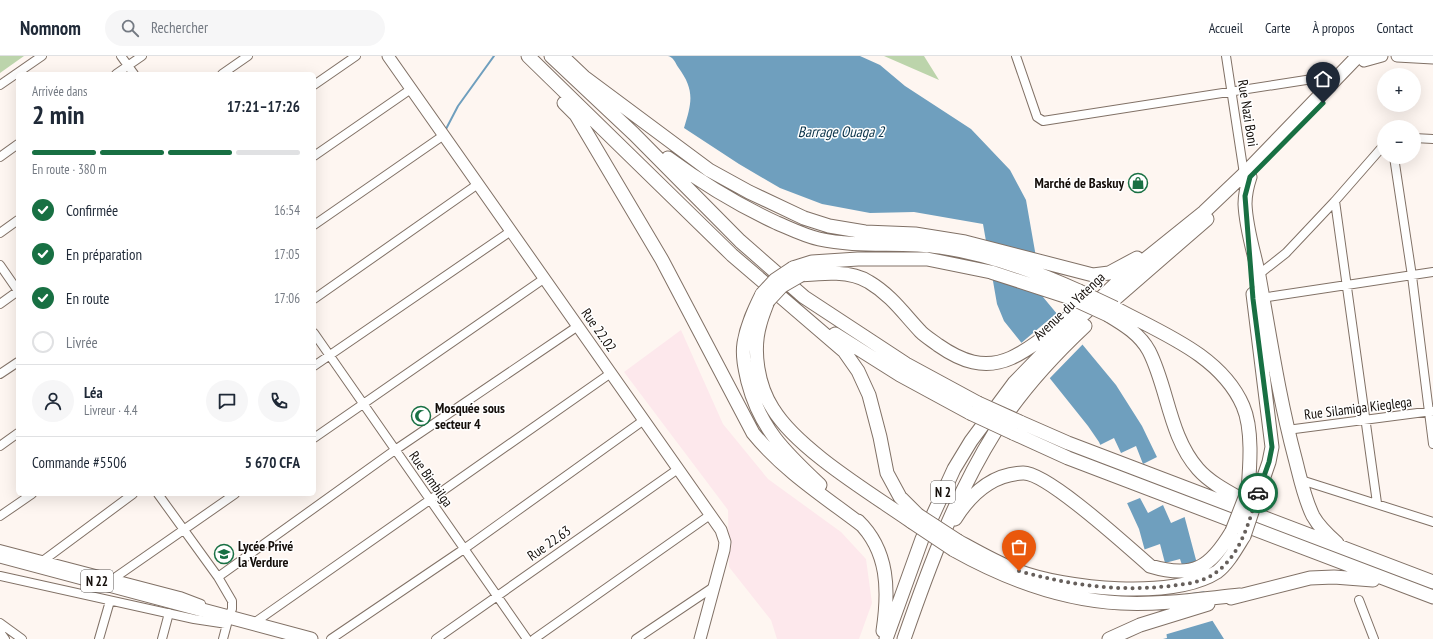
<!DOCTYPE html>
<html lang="fr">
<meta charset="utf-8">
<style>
:root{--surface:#fff;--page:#f6f6f7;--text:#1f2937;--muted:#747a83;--line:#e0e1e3;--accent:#187043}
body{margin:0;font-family:"PT Sans Narrow",sans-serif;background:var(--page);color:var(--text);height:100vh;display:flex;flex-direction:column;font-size:15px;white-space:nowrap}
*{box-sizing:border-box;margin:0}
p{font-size:13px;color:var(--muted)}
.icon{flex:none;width:22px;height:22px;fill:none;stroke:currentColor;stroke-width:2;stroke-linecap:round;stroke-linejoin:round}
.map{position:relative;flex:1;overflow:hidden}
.side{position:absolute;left:16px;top:16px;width:300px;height:424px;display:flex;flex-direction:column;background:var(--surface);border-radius:6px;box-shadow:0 4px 16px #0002}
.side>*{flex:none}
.buttons{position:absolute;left:1377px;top:12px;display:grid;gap:8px}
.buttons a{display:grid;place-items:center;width:44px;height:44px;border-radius:50%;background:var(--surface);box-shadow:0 4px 16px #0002;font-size:20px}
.pin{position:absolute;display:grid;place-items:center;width:34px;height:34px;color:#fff;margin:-41px -17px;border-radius:50% 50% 50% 0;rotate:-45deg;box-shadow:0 0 4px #0007}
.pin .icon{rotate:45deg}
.courier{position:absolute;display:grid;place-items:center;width:40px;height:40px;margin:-20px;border:3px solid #187043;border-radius:50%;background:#fff;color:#222;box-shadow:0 1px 5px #0007}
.overview em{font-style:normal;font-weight:800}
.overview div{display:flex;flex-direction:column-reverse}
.overview{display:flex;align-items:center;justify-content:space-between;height:68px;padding:0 16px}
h1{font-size:26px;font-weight:800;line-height:30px}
.bar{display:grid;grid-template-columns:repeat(4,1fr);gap:6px 4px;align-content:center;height:48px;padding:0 16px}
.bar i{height:5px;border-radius:3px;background:var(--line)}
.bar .selected{background:var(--accent)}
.bar p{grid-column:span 4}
.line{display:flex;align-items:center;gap:10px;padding:0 16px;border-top:1px solid var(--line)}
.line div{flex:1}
.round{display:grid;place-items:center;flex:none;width:42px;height:42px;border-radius:21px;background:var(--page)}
ol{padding:0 16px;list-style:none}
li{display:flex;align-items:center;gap:12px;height:44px}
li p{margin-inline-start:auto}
li .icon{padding:4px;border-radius:50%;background:var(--accent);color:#fff;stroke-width:4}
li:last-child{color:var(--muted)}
li i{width:22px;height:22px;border:2px solid var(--line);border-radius:50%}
header{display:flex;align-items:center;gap:24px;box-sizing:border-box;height:56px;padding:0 20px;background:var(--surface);border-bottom:1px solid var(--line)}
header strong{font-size:19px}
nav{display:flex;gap:22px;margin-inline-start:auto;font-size:14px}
.search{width:280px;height:36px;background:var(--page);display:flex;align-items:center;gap:10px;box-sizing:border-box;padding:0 14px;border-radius:22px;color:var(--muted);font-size:15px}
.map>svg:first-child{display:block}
.industrial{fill:#fde8ec}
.green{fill:#bcd4ab}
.water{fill:#6f9fbe}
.pier{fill:#fef6f1}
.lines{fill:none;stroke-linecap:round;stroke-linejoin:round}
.stream{stroke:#6f9fbe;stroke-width:2}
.minor-casing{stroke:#817166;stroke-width:10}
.tertiary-casing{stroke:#817166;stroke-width:13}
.primary-casing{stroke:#817166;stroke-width:15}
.minor{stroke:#fff;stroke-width:8}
.tertiary{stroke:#fff;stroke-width:11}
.primary{stroke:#fff;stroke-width:13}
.primary-bridge-casing{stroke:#817166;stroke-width:15;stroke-linecap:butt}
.primary-bridge{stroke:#fff;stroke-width:13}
.done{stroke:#665f5b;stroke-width:4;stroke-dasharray:0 7.2}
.route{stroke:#187043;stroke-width:5}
.labels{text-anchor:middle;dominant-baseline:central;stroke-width:3;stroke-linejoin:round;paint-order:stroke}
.shield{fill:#fff;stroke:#5a5654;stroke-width:1}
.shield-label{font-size:13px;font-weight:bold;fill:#140e0a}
.street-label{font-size:14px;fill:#140e0a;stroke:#fff}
.poi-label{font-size:14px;font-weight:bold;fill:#140e0a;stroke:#fff;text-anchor:start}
.water-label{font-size:15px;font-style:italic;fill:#0a3349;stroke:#fff}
</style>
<header>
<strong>Nomnom</strong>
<div class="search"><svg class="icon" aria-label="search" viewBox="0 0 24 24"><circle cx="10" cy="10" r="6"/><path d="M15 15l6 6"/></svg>Rechercher</div>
<nav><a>Accueil</a><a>Carte</a><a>À propos</a><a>Contact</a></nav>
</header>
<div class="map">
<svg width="1433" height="583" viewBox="0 0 1433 583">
<rect width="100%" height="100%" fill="#fef6f1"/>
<path class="industrial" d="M681 274 723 368 768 423 841 476 866 503 872 547 859 583H777L771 564 729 511 728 454 624 316Z"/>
<path class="green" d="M0 0H24L0 17Z
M884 0H924L939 24Z"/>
<path class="water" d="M668 0H860L880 9 905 30 971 73 1010 114 1026 144 1043 241 1116 329 1142 370 1183 455 1212 564 1224 583H1163L1167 582 1165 568 1139 473 1099 386 1088 370 1004 265 997 248 983 168 914 156 870 157 822 148 780 132 739 108 684 72C692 46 695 34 678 11 675 6 673 1 668 0Z"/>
<path class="pier" d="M1058 256 1084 287 1049 323 1020 288Z
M1114 382 1121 397 1136 390 1143 408 1159 400 1187 460 1171 467 1163 449 1148 457 1140 442 1125 448 1098 390Z
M1160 488 1165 507 1180 503 1183 512 1199 508 1206 535 1156 542 1143 494Z
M1208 539 1215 564 1164 579 1157 544Z"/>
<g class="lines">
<path class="stream" d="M446 73 458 50 494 0"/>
<g class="minor-casing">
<path id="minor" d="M121 0 134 18
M1016 0 1037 61 1043 65 1338 19
M1226 0 1244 118
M116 18 142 0
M222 18 248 0
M0 29 42 0
M314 29 356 0
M1414 82 1433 83
M314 100 411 33
M0 101 18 88
M1394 101 1412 220 1433 388
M1335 145 1377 447
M314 169 444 79
M0 177 18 164
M0 209 18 235
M1258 219 1286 197 1335 145 1384 89
M1261 242 1433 216
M314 243 478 128
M0 248 18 235
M314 277 527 583
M314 310 511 175
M0 318 18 306
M1287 374 1433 355
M314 382 545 222
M0 390 18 377
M1301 424 1433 466
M158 438 218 521 232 545V553L229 560 224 558
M0 460 32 438
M0 493 180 540 201 548
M44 504 133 438
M0 520 194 563 227 568 223 583
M218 521 395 394 578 270
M113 523 235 438
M1359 544 1374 583
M0 567 22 583
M254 567 611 317
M0 576 5 583
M99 583 110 545
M162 583 169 557
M331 583 464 493 644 364
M436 583 678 413
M534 583 710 459
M636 583 715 530"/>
</g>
<g class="tertiary-casing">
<path id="tertiary" d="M388 0 721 474 725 486 724 494 700 583
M1397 0 1433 2
M1364 5 1382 0"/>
</g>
<g class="primary-casing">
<path id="primary" d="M528 0 732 199 844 295 858 315 869 339 880 381 887 417 900 441 918 459
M551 0 634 78 740 185 804 241 906 308 978 347
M562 0 584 21 709 114 749 136 804 162 829 170 865 176 915 178 965 186 1093 219 1109 217 1137 202
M564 47 576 59 662 204 753 377C784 415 825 441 863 470
M668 102C702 127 738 149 777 167 791 173 805 180 819 183 859 192 901 185 940 191 988 198 1035 215 1079 235
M1250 121C1247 130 1245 138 1245 148 1246 173 1254 196 1259 220 1270 281 1279 342 1295 402 1300 421 1304 442 1313 460 1319 471 1328 479 1337 487
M793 212 812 206 858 203H927L991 216 1071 242
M801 219C822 217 850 214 869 226 891 239 904 258 921 276 926 281 933 285 938 289 961 305 984 314 1011 302 1037 290 1060 267 1083 250
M762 238C754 254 747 269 744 287 742 300 745 313 748 326 760 373 786 397 820 429
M1253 238 1272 391 1269 406 1258 438
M768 245C765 253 762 260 760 268 752 295 758 330 773 353 798 394 872 438 912 466
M1115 252C1161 277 1221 299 1243 350 1253 373 1250 410 1248 434
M1101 255 1207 163
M1108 259C1123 268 1140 278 1149 295 1168 332 1169 380 1198 413 1212 429 1235 439 1253 450
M835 278 900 319 970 357
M1020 366 1068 387 1433 526
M1013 377 1068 402 1433 541
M955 463C970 439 992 418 1023 417 1047 416 1128 491 1150 510 1193 523 1210 512 1232 475
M858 465C889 495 889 535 883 575
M958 485C978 496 997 507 1018 515 1065 533 1173 544 1217 516 1228 508 1237 491 1244 480
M954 494C1004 522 1062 544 1121 547 1160 549 1200 543 1240 539
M0 500 311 583
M1231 542 1310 522 1334 521 1373 524
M886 583 922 483 954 413 971 385 1014 327 1050 290 1122 222 1204 156 1244 118 1358 0
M904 583C929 511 955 440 995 376 1019 337 1052 301 1085 270
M1109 583 1140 569 1208 548"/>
</g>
<use href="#minor" class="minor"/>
<use href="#tertiary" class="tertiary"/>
<use href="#primary" class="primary"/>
<g class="primary-bridge-casing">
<path id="primary-bridge" d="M1079 235 1115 252
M762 238 775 224 793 212
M1071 242 1108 259
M768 245 782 230 801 219
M978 347 1020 366
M970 357 1013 377
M918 459 958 485
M912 466 954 494
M1232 475 1248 434
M1244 480 1258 438"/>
</g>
<use href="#primary-bridge" class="primary-bridge"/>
</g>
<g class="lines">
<path class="done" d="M1019 515C1071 529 1116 536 1170 530 1187 528 1205 526 1218 515 1242 496 1249 465 1258 437"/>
<path class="route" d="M1258 437 1269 406 1272 391 1253 243 1245 140 1250 121 1323 47"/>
</g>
<defs>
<g id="shop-ring" transform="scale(1)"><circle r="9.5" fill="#fff" stroke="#187043" stroke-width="1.5"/><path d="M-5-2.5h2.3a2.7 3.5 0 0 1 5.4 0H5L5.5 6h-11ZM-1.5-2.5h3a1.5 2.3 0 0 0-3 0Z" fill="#187043"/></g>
<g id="mosque-ring" transform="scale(1)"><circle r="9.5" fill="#fff" stroke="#187043" stroke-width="1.5"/><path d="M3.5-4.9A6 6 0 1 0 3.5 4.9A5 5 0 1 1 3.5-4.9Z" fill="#187043"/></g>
<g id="university-ring" transform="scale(1)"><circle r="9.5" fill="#fff" stroke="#187043" stroke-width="1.5"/><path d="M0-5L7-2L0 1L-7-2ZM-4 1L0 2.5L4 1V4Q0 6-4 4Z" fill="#187043"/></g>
</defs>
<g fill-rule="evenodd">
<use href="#shop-ring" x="1138" y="127"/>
<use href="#mosque-ring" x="421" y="360"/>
<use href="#university-ring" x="224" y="498"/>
</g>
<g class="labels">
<g class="shield">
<rect x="931" y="425" width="24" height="22" rx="3"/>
<rect x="81" y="514" width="32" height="22" rx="3"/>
</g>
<g class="shield-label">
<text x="943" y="436">N 2</text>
<text x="97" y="525">N 22</text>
</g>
<g class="street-label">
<text transform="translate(1248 57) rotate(81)">Rue Nazi Boni</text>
<text transform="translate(1069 250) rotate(-43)">Avenue du Yatenga</text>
<text transform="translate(599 274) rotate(55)">Rue 22.02</text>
<text transform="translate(1358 352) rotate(-7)">Rue Silamiga Kieglega</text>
<text transform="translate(431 423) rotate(55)">Rue Bimbilga</text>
<text transform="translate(549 487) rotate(-35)">Rue 22.63</text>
</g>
<g class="poi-label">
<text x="1124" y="127" text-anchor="end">Marché de Baskuy</text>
<text x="435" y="352">Mosquée sous<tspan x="435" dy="16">secteur 4</tspan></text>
<text x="238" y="490">Lycée Privé<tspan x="238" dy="16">la Verdure</tspan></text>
</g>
<g class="water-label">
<text x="841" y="75">Barrage Ouaga 2</text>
</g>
</g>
</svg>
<div class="buttons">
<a>+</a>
<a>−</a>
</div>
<div class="pin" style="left:1019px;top:515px;background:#ea580c"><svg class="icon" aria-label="bag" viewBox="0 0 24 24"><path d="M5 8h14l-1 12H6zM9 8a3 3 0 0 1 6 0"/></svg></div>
<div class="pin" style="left:1323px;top:47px;background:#1f2937"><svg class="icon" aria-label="home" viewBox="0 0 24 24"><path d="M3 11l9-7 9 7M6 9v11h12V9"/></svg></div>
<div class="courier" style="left:1258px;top:437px"><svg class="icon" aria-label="car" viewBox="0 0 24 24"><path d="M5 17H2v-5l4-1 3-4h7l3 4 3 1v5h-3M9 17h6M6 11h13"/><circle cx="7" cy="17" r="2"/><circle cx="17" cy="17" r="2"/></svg></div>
<section class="side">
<div class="overview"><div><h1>2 min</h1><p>Arrivée dans</p></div><em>17:21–17:26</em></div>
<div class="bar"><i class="selected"></i><i class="selected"></i><i class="selected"></i><i></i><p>En route · 380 m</p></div>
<ol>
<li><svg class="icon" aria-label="check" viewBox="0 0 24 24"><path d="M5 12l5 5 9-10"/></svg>Confirmée<p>16:54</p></li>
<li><svg class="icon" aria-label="check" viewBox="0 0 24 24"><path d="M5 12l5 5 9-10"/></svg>En préparation<p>17:05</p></li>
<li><svg class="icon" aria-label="check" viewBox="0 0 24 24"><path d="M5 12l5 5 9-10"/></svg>En route<p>17:06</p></li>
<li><i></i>Livrée</li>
</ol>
<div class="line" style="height:72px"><a class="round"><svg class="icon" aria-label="person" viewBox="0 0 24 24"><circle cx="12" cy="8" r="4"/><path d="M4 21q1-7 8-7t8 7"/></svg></a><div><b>Léa</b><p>Livreur · 4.4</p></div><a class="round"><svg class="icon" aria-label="chat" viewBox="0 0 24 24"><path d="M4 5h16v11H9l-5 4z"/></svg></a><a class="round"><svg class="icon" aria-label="phone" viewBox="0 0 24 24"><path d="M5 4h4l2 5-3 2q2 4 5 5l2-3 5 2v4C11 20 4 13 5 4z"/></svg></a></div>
<div class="line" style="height:52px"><div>Commande #5506</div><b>5 670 CFA</b></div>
</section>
</div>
